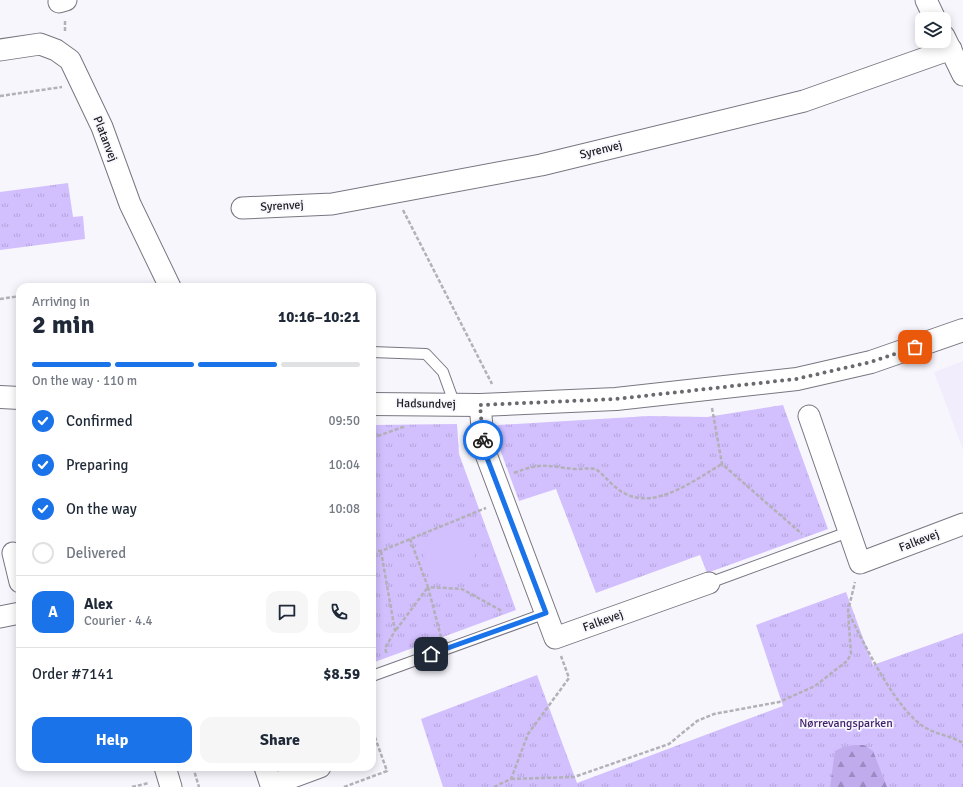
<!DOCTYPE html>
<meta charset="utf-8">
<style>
:root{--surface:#fff;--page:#f6f6f7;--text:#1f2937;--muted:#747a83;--line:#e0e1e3;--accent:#1a73e8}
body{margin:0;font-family:Signika,sans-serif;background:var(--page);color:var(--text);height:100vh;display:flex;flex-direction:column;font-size:15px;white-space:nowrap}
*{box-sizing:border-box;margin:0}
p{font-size:13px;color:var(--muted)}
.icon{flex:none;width:22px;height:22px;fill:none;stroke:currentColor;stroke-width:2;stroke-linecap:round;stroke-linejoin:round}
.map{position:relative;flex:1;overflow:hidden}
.drawer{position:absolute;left:16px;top:283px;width:360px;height:488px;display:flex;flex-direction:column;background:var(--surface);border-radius:12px;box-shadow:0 2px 10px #0003}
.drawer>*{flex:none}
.buttons{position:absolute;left:915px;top:12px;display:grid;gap:8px}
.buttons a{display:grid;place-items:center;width:36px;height:36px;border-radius:8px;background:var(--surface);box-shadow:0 2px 10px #0003;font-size:20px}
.pin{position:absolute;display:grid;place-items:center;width:34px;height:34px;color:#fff;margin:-17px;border-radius:8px;box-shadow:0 2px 6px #0006}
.courier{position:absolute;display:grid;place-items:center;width:40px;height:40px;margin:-20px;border:3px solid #1a73e8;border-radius:50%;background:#fff;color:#222;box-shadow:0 1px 5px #0007}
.head em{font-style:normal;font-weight:700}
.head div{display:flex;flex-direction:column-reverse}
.head{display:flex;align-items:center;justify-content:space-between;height:68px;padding:0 16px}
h1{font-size:26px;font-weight:700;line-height:30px}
.bar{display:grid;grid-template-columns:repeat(4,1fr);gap:6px 4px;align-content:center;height:48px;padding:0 16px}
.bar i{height:5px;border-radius:3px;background:var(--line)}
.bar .current{background:var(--accent)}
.bar p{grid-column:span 4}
.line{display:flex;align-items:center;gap:10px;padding:0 16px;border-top:1px solid var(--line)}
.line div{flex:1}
.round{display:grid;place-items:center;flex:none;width:42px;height:42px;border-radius:12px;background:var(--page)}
ol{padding:0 16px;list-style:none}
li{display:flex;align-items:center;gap:12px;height:44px}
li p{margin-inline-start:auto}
li .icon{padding:4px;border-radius:50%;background:var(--accent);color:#fff;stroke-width:4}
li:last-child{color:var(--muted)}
li i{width:22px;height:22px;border:2px solid var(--line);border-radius:50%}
.action{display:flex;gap:8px;margin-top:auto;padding:8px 16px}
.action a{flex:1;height:46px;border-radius:12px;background:var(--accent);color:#fff;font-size:16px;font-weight:700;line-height:46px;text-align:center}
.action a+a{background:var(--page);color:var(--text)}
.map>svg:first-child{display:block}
.built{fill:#f1edfd}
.grass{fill:url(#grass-tufts)}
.forest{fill:url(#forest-firs)}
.pitch{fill:#d2bffe}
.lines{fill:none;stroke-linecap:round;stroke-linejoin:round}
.service-casing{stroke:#797681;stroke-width:12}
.minor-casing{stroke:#797681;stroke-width:23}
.tertiary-casing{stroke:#797681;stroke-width:24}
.path{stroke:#b3b1b7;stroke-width:2.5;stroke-dasharray:4 2;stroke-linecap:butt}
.service{stroke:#fff;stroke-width:10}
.minor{stroke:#fff;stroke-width:21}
.tertiary{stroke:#fff;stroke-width:22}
.done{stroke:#6a696e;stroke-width:4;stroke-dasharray:0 7.2}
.route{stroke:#1a73e8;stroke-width:5}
.labels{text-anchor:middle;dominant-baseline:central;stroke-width:3.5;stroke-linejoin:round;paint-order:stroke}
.street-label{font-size:12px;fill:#1e1d21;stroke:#f8f6fd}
.park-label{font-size:12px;fill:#3d1e69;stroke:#f8f6fd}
</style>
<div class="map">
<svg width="963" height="787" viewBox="0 0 963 787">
<defs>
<pattern id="grass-tufts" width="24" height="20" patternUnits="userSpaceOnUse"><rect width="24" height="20" fill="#d2bffe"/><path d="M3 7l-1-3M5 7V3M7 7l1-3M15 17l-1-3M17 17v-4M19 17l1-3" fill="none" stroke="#b4a4d9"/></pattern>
<pattern id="forest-firs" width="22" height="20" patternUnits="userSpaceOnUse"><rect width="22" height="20" fill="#c0aced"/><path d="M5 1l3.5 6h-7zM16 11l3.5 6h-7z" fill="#9b8bc0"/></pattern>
</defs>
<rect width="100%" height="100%" fill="#f8f6fd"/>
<path class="built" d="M963 361V450L934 372Z"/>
<path class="grass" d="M68 183 73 217 83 216 85 239 0 250V192Z
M783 405 828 529 707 573 700 555 596 593 556 489 519 501 494 433 498 425 649 416 707 417Z
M457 424 459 454 516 610 372 663V425Z
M846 592 873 665 963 633V787H443L421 719 537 675 577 783 783 706 756 625Z"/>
<path class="forest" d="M854 745H864L873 751 887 787H830L835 751 843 747Z"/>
<path class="pitch" d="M424 555a25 25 0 1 1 50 0a25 25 0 1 1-50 0Z"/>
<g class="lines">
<g class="service-casing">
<path id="service" d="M372 352 426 354 443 372 455 405
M709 583 851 531
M372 676 546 613"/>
</g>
<g class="minor-casing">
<path id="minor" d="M926 0 935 19
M59 2 66 0
M944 36 963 75
M0 50 40 44 56 50 70 60 102 127 130 204 170 287
M242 208 332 204 541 165 804 101 951 49
M480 405 484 449 555 638 709 583
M809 416 860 563 963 524
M13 553 20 582
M0 617 20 613
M165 767 171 787
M265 767 271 785 320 767"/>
</g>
<g class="tertiary-casing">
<path id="tertiary" d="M0 397 20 398
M372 404 480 405 616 399 797 379 871 362 963 330"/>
</g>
<path class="path" d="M65 21V32
M0 96 62 87
M403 210 492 384
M128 287 147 284
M0 299 20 296
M712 408 722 464 802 534
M372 438 403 427V425
M514 473C542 462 546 466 574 469 581 469 588 468 596 469 605 476 614 488 624 493 655 511 696 479 722 464
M410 539 428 587 462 589 500 610 501 614
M372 551H381L486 508
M381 551 395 631 385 648 387 655
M428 587 441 637
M849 614C865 645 896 711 926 728 938 735 952 736 963 743
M396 630 428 587
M193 767 199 787
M511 779 574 777 669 744 697 721 714 714 779 702 815 686 847 661 851 654 848 611 855 582
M132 787 149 783
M344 787 387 771 372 729
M494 787 511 779 528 734 569 678 561 656"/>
<use href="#service" class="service"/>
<use href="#minor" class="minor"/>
<use href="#tertiary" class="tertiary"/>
</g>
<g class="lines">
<path class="done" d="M483 440 480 405 616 399 796 379 871 362 915 347"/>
<path class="route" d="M431 654 546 613 484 450 483 440"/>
</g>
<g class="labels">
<g class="street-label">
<text transform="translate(105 139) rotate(69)">Platanvej</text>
<text transform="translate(601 150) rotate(-14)">Syrenvej</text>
<text transform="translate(282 206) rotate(-3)">Syrenvej</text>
<text transform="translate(426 404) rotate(1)">Hadsundvej</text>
<text transform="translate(919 541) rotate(-21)">Falkevej</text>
<text transform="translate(603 621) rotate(-20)">Falkevej</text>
</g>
<g class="park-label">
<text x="846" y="723">Nørrevangsparken</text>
</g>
</g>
</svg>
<div class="buttons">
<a><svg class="icon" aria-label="layers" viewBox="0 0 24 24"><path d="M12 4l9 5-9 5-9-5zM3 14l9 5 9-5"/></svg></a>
</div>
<div class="pin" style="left:915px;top:347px;background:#ea580c"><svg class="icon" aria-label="bag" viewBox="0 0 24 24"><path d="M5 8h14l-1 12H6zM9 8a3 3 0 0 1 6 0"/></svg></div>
<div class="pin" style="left:431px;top:654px;background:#1f2937"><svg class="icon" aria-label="home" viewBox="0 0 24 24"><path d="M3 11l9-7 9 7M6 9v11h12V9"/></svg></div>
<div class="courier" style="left:483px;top:440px"><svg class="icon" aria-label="bike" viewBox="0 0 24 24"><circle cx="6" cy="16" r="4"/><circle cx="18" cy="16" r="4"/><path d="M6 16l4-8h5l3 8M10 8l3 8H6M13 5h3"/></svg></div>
<section class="drawer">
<div class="head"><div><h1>2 min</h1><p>Arriving in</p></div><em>10:16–10:21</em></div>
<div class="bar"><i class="current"></i><i class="current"></i><i class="current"></i><i></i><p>On the way · 110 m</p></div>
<ol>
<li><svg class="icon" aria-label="check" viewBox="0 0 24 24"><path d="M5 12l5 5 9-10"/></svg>Confirmed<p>09:50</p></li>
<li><svg class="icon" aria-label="check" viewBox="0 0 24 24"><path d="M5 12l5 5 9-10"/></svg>Preparing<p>10:04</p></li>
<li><svg class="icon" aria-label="check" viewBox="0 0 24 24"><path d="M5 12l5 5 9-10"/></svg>On the way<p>10:08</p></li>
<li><i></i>Delivered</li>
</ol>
<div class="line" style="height:72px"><b class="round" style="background:var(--accent);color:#fff">A</b><div><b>Alex</b><p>Courier · 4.4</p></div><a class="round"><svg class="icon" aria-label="chat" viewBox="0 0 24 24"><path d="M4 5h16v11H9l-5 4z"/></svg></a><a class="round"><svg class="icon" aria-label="phone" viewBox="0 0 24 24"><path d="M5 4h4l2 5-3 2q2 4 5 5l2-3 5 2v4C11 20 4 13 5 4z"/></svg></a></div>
<div class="line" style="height:52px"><div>Order #7141</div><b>$8.59</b></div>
<div class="action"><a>Help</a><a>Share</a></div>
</section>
</div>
